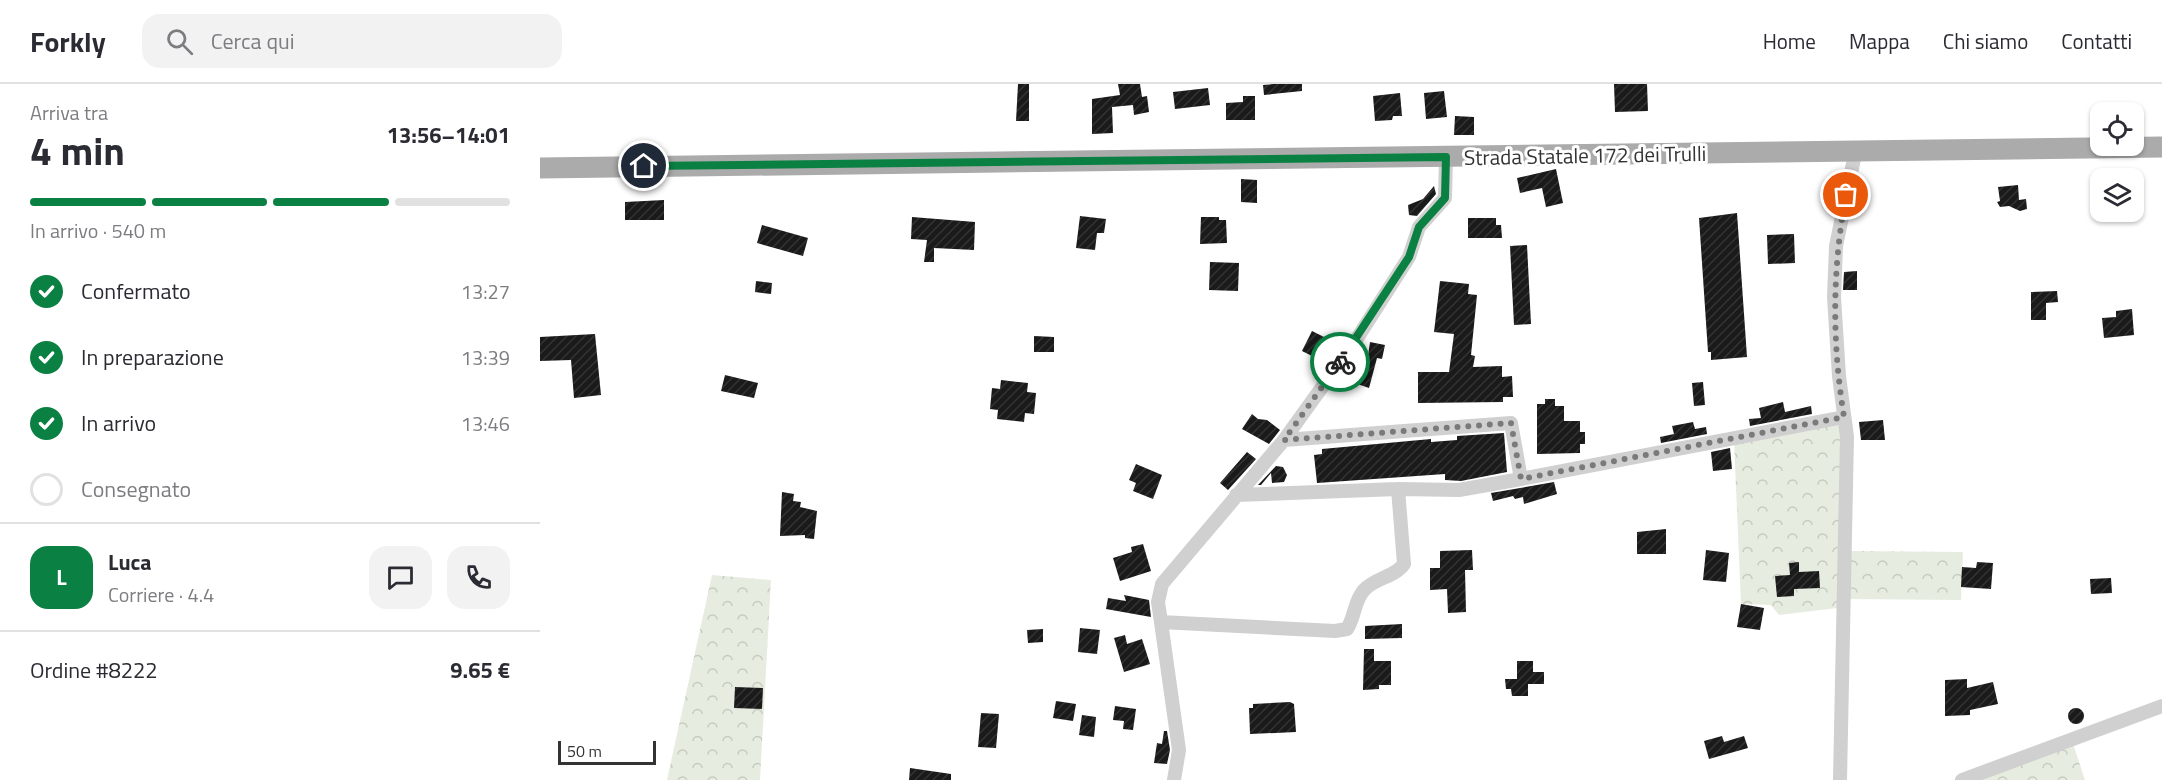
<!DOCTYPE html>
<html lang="it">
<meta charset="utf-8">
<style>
:root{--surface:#fff;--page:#f2f2f3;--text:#2b2b33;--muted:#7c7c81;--line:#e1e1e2;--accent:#0b8043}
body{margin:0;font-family:"Titillium Web",sans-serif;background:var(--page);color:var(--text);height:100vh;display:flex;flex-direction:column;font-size:22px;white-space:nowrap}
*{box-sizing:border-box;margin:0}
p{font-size:20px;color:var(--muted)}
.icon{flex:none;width:33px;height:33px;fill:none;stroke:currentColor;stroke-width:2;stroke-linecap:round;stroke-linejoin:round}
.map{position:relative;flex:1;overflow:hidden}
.sheet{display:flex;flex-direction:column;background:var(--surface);width:540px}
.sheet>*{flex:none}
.fabs{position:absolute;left:1550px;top:18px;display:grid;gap:12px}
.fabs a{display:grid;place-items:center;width:54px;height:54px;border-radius:12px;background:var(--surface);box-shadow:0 2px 4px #0004;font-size:30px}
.scale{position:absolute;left:18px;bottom:15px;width:98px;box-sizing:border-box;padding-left:6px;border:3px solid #333;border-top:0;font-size:16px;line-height:21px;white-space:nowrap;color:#333;-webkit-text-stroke:4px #fff;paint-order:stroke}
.pin{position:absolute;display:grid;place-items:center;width:51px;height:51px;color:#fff;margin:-26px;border:3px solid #fff;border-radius:50%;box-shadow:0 2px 6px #0007}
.courier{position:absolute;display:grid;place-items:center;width:60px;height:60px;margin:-30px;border:4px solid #0b8043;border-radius:50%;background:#fff;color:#222;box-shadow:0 2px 8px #0007}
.headline em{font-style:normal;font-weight:700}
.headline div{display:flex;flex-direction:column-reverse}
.headline{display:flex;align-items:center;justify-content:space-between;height:102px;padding:0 30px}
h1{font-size:39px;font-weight:700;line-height:45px}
.bar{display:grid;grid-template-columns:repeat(4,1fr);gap:9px 6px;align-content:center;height:72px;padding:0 30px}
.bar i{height:8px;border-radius:4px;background:var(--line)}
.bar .selected{background:var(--accent)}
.bar p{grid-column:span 4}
.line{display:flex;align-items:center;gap:15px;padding:0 30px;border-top:2px solid var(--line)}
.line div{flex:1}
.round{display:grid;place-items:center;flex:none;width:63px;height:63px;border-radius:18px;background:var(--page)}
ol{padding:0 30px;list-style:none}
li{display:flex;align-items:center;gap:18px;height:66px}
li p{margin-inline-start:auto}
li .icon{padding:6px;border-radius:50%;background:var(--accent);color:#fff;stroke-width:4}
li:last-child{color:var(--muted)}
li i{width:33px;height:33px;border:3px solid var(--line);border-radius:50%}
header{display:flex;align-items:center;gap:36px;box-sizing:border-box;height:84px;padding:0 30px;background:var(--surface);border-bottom:2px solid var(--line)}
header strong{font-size:28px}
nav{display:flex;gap:33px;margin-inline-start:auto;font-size:21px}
.search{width:420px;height:54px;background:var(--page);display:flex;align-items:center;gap:15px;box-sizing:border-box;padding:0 21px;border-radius:18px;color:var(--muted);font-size:22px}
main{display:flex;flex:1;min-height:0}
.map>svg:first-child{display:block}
.forest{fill:url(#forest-crowns)}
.building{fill:url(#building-hatch)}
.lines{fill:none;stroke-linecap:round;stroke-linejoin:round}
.street{stroke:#d0d0d0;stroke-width:14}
.primary{stroke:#ababab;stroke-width:21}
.done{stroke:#7a7a7a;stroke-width:6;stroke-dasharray:0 10.8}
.route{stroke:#0b8043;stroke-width:8}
.labels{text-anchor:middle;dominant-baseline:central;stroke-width:6;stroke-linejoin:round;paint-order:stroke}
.street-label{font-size:21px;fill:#333;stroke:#fff}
</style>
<header>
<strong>Forkly</strong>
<div class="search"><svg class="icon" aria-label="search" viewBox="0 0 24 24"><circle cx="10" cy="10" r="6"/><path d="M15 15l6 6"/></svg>Cerca qui</div>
<nav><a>Home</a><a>Mappa</a><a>Chi siamo</a><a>Contatti</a></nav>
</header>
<main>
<section class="sheet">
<div class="headline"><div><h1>4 min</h1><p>Arriva tra</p></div><em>13:56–14:01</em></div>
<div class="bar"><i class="selected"></i><i class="selected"></i><i class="selected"></i><i></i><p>In arrivo · 540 m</p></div>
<ol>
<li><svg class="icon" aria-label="check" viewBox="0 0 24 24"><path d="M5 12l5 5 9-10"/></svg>Confermato<p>13:27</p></li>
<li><svg class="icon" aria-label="check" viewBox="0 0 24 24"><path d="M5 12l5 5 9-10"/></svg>In preparazione<p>13:39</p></li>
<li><svg class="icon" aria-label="check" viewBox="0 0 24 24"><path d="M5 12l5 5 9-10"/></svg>In arrivo<p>13:46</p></li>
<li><i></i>Consegnato</li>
</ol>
<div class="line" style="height:108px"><b class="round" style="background:var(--accent);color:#fff">L</b><div><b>Luca</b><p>Corriere · 4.4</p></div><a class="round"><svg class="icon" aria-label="chat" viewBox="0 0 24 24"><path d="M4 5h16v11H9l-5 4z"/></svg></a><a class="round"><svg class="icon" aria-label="phone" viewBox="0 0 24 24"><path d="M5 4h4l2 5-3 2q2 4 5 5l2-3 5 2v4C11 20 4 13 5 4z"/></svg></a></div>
<div class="line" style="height:78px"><div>Ordine #8222</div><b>9.65 €</b></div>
</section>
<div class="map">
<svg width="1622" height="696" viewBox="0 0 1622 696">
<defs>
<pattern id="forest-crowns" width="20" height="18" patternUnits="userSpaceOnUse" patternTransform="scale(1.5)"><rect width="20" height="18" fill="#e6ecdf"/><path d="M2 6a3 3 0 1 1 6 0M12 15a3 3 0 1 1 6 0" fill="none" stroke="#c6cbc0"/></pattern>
<pattern id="building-hatch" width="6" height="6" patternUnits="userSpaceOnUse" patternTransform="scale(1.5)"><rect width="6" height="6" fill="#1a1a1a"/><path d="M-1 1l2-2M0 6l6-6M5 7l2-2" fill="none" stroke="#333"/></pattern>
</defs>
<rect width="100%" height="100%" fill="#fff"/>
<path class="forest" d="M1301 340 1310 467 1423 468 1421 516 1310 515 1297 524 1239 531 1231 521 1201 520 1194 357Z
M172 491 231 496 220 696H127Z
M1533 660 1545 696H1415Z"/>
<path class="building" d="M478 0H489V37H476Z
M578 0H600L602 13 607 12 609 28 594 31 593 21 572 23 573 49 552 50V15L580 11Z
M734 0H762V7L724 11 723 1Z
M1074 0H1107L1108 27 1075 28Z
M668 4 670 21 635 25 633 8Z
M904 7 907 33 886 35 884 9Z
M860 9 862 32H853L852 36 835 37 833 12Z
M703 12H715V36H686V19L703 18Z
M915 32 934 33V51H914Z
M1016 85 1023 119 1006 123 1002 104 980 109 977 94Z
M701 95 717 96V119L701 118Z
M1478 101 1479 116 1486 115 1487 125 1480 127 1469 122 1460 123 1457 118 1460 117 1458 103Z
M894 102 896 110 877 132 869 131 868 121 883 115Z
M124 116V136H85V118Z
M1197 129 1207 273 1171 276V268H1168L1159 134Z
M540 132 566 135 564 149H557L555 166 536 164Z
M372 133 435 138 434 166 394 164V178H384L387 156 371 155Z
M661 133H679V136H686L687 159 660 160Z
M928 134H956V141H961L962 154H928Z
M222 141 268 154 263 172 217 159Z
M1254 150 1255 179 1228 180 1227 151Z
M987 161 991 240 974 241 970 162Z
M670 178 699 179 698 207 669 206Z
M1317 187V206H1303L1304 188Z
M216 197 232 199 231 210 215 208Z
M900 197 929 200 928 210 937 211 931 271 935 272 933 283 962 282V293L972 292 973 313H963V318L878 319V288H909L914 250 894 248Z
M1517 207 1518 218 1506 219V236H1491V208Z
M1592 225 1594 251 1564 254 1562 234 1576 233V227Z
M772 247 796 259 786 279 762 267Z
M55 250 61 311 34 314 31 276 0 277V253Z
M494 252 514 253V268H494Z
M830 258 845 261 842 275 837 274 829 304 800 294 806 286 813 288 814 283 826 285Z
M185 291 218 299 214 314 181 307Z
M461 296 488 299 487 308 496 309 494 330 485 329 484 338 457 335 458 326 450 325 452 304 460 305Z
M1163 298 1165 321 1154 322 1152 299Z
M1005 315H1015V322H1024V337H1040V348H1045V360H1040V369L997 370V320H1005Z
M1243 318 1245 328 1271 322 1272 330 1210 342 1209 335 1221 334 1219 324Z
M712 330 718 335 727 336 740 346 729 360 702 345Z
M1343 336 1345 356H1321L1319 338Z
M1153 338 1155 345 1166 343 1167 350 1121 359 1120 353 1134 350 1132 342Z
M964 349 967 388 921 397 905 396V390L777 399 774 371 782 370V365L891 355V358L917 356V352Z
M1190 364 1192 385 1173 387 1171 368Z
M707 368 716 375 688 406 680 399Z
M596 380 622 391 613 415 593 407 596 399 589 396Z
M736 382 743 383 747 391 744 398 732 399 731 389 721 401H718Z
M1014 398 1017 410 984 420 983 413 975 415 973 412 953 417 951 409Z
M242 408 254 410 253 417 261 418 260 423 277 427 274 455 265 454V451L240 452Z
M1126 445V470H1097V448Z
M603 460 611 487 580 497 573 474 592 468 591 463Z
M932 466 933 486H925L926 528 908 529 907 505 890 506V484H900V467Z
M1166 466 1189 469 1186 498 1163 496Z
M1259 478V488L1279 487 1280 504 1254 505V512L1237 513 1235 492 1250 491 1249 479Z
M1437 478 1453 479 1451 505 1421 503 1422 483 1436 484Z
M1571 494 1572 509 1551 510 1550 495Z
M584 511 609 516 611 533 566 525 568 514 586 517Z
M1201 520 1224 524 1220 546 1197 543Z
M862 540V554L825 555V542Z
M540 544 560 546 557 570 538 568Z
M503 545V558L488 559 487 546Z
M585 551 587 560 602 555 610 580 584 588 574 554Z
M824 565H834V577H851V601H839V605L823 606Z
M977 577H993V588H1004V600H988V612H972L971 605H966L965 595H977Z
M1427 595V604L1453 598 1458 620 1430 626V631L1405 632V596Z
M195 603 223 604 222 625 194 624Z
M516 617 536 620 533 637 513 634Z
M750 618 754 620 756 648 710 650 709 624H713V620Z
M575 622 596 625 593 646 583 645 584 637 573 636Z
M1528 632a8 8 0 1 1 16 0a8 8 0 1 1-16 0Z
M441 629 459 630 456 664 438 663Z
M542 631 556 633 554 653 539 651Z
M624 647H627L630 666 627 680 614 679 617 659 622 660Z
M1182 652 1184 658 1204 652 1208 664 1169 675 1164 657Z
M370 684 411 690V696H369Z"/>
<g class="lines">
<path class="street" d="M981 395 1304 333
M696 411 858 405
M621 538 618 518 622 500 744 356 816 256 869 173 879 143 905 114 906 73
M634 696 639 666 621 538 795 547 807 545C815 533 814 517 824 506 835 494 855 493 864 480L858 405 919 406 981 395 971 339 744 356
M1300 696 1307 353 1299 292 1294 213 1296 162 1316 65
M1422 696 1622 622"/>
<path class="primary" d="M0 84 1622 63"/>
</g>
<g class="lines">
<path class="done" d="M800 278 744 356 971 339 981 395 1304 333C1292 258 1292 186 1306 111"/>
<path class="route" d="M104 82 906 73 905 114 879 143 869 173 800 278"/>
</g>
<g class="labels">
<g class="street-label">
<text transform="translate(1045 71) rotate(-1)">Strada Statale 172 dei Trulli</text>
</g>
</g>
</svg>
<div class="fabs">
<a><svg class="icon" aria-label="locate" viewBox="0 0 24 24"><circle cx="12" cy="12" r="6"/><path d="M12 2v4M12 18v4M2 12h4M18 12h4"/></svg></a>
<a><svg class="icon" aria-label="layers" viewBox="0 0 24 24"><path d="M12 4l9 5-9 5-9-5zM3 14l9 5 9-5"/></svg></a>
</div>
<div class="scale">50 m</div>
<div class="pin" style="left:1306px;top:111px;background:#ea580c"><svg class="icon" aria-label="bag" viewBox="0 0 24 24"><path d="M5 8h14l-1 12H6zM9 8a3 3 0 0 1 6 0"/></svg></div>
<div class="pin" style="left:104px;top:82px;background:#1f2937"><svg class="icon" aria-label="home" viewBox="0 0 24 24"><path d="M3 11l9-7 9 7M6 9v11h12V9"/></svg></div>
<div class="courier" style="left:800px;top:278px"><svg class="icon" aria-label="bike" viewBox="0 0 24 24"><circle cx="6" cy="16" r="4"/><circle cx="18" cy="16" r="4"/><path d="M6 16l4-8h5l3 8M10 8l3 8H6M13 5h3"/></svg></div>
</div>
</main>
